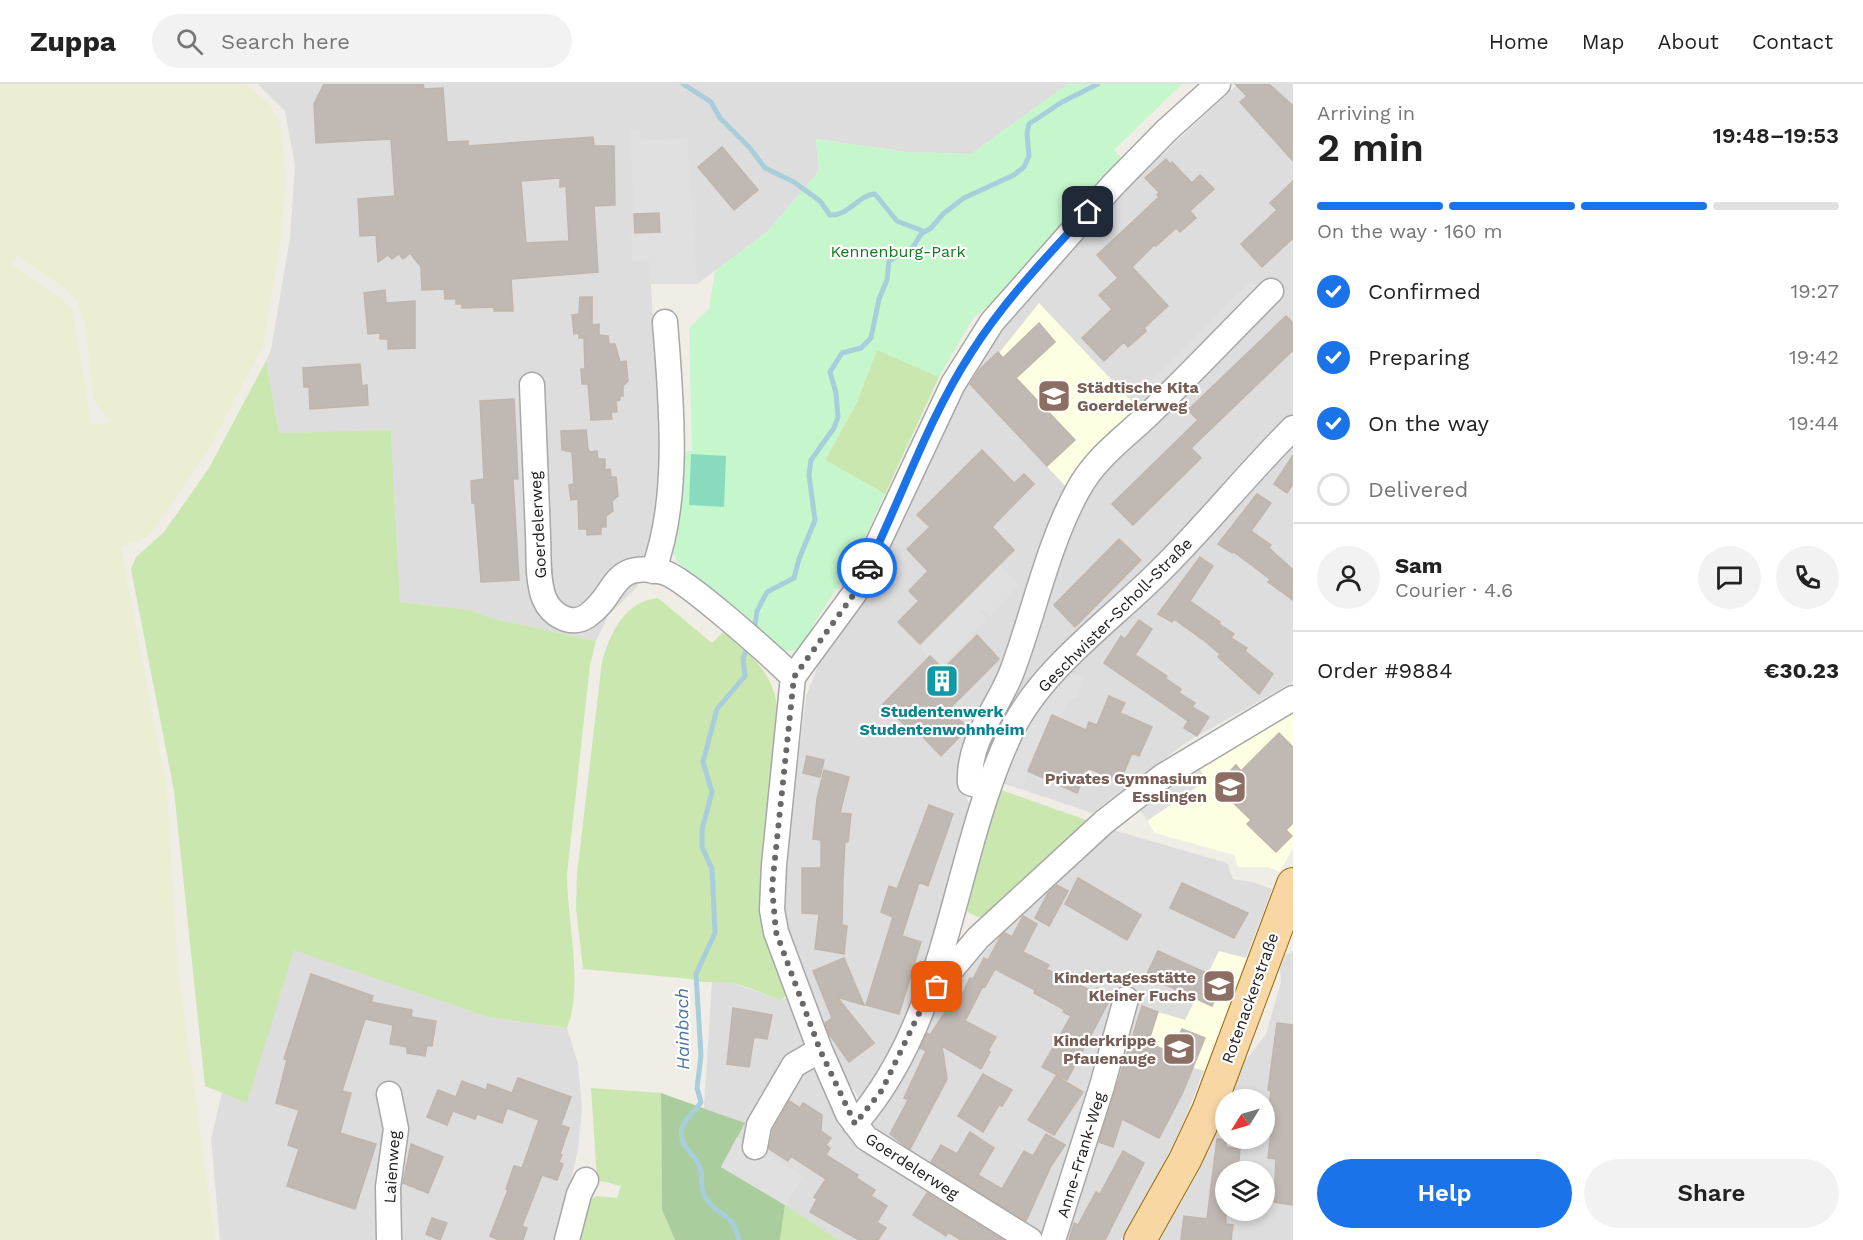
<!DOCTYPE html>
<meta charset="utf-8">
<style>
:root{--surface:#fff;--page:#f2f2f2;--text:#222;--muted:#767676;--line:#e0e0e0;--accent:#1a73e8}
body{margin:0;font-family:"Work Sans",sans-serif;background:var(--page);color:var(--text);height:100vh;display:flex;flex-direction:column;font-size:22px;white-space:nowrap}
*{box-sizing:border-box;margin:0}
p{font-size:20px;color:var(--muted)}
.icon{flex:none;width:33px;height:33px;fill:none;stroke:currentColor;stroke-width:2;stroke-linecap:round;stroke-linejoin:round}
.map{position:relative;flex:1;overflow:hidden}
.details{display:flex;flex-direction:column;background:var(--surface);width:570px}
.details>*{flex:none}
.needle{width:39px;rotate:233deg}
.buttons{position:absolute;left:1215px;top:1005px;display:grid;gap:12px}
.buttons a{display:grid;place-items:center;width:60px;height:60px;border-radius:50%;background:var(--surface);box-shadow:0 3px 9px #0003;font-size:30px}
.pin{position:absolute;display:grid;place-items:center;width:51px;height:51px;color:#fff;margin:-26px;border-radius:12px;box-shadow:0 3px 9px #0006}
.courier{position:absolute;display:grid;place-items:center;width:60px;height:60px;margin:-30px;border:4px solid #1a73e8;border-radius:50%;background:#fff;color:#222;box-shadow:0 2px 8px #0007}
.overview em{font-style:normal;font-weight:600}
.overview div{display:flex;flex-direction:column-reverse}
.overview{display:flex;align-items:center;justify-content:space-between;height:102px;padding:0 24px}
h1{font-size:39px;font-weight:600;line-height:45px}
.bar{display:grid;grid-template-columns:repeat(4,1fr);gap:9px 6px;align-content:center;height:72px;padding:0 24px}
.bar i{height:8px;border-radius:4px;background:var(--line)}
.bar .selected{background:var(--accent)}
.bar p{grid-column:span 4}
.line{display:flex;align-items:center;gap:15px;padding:0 24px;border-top:2px solid var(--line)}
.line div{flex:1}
.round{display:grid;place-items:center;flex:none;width:63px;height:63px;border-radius:32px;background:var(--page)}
ol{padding:0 24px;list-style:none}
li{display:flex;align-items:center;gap:18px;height:66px}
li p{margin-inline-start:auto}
li .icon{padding:6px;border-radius:50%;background:var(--accent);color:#fff;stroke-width:4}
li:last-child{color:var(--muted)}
li i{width:33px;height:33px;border:3px solid var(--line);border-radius:50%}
.primary-button{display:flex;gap:12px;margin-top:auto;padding:12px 24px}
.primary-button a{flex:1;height:69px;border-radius:36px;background:var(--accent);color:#fff;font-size:24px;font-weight:600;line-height:69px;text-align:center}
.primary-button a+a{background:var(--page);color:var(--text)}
header{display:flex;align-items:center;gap:36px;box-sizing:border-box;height:84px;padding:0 30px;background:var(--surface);border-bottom:2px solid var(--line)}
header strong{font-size:28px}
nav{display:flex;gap:33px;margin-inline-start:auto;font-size:21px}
.search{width:420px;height:54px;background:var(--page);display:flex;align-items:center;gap:15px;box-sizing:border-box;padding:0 21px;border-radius:33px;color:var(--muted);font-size:22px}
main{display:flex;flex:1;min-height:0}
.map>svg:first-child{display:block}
.residential{fill:#dedddd;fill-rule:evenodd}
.education{fill:#fdfee2}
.farmland{fill:#ebeed3;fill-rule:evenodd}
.grass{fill:#c9e7af}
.forest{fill:#aacd9d}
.park{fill:#c6f7cc}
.pitch{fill:#88dbbe}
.parking{fill:#e0e0e0}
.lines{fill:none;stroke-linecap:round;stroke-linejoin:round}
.stream{stroke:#a9cedb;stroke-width:5}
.building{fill:#c0b9b3;stroke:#c1b5aa;stroke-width:1.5;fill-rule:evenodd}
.minor-casing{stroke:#a7a7a7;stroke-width:27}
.major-casing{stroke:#956b07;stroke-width:34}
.minor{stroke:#fff;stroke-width:24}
.major{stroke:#f8d7a4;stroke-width:32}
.done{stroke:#696866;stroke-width:6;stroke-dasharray:0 10.8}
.route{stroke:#1a73e8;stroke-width:8}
.labels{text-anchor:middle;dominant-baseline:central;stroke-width:4.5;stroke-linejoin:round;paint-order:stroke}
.park-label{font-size:16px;fill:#117b1e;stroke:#fff}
.education-label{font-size:16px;font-weight:bold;fill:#785e54;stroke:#fff;text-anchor:end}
.street-label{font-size:16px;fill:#202020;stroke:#fff}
.culture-label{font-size:16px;font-weight:bold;fill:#0d838f;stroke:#fff}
.water-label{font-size:18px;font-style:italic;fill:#4d75a4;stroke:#fff}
</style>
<header>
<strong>Zuppa</strong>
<div class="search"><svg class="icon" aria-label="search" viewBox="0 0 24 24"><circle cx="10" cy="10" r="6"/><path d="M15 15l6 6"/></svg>Search here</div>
<nav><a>Home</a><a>Map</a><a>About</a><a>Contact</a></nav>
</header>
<main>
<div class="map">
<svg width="1293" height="1156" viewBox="0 0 1293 1156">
<rect width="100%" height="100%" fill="#f0ede7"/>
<path class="residential" d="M258 0H1068L971 70 907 68 816 55 819 87 767 148 697 200H651L661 392 649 473 637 503 608 532 596 557 491 534 470 526 400 518 391 347 279 349 266 277 271 266 290 154 295 81 285 27Z
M1238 0H1293V598L1187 658 1092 729 964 686 961 701 971 724 931 856 973 881 1015 835 1113 746 1227 779 1233 795 1252 798 1272 805 1186 1033 1157 1094 1121 1156H1048L1039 1153 875 1048V1044L854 1006 845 1000 788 846 785 828V782L806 612 820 577 875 496 966 297 994 253 1036 202 1070 169 1120 110Z
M293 865 487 933 567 944 578 980 582 1024 578 1065 558 1156H220L211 1055 222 1009 247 1018Z
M1293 868V1156H1160L1199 1087 1225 1029 1226 1054H1264V1016L1230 1015 1244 978 1266 950 1281 898 1280 884 1285 871ZM1226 1088H1264V1126H1226Z
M712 897 732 899 781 916 788 914 840 1040 851 1054 1017 1156H839L721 1083 744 1039 704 1024Z"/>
<path class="education" d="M1039 219 1142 328 1070 407 967 297 999 269Z
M1293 627V763L1280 788 1268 783H1238L1234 771 1155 749 1138 723 1198 682Z
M1219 867 1246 874 1205 987 1193 984 1186 1002 1168 994 1137 993 1158 928 1185 936Z"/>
<path class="farmland" d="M0 0H245L270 21 280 40 286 91 281 155 263 261 211 361 154 445 145 454 121 463 167 707 178 885 215 1156H0ZM17 172 66 205 76 216 85 240 94 317 110 338 91 341 73 228 63 216 11 180Z"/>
<path class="grass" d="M877 265 939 293 885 410 825 376 857 318Z
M266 277 279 349 391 346 400 518 470 526 491 534 596 557 590 581 567 790C567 838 584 901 567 944L487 933 294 866 247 1019 205 1002 174 707 131 485 136 473 164 448 209 384Z
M658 514 712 559 723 548C758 577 779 593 778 642L760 795 761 823 772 871 785 905V913L781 916C764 911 747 901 729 899 716 897 704 900 691 895L583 885 576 824 577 790 602 577C611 548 625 517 658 514Z
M998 705 1089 737 988 831 978 833 969 829 965 822Z
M591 1004 661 1009 662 1126 675 1156H580L585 1137 582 1131 587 1118 596 1112 617 1114 621 1102 597 1096Z
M785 1121 839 1156H780Z"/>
<path class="forest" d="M661 1009 745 1039 721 1083 785 1121 780 1156H675L662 1126Z"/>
<path class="park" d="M1068 0H1182L1114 66 1125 77 1009 207 974 233 939 293 877 266 857 318 825 376 885 410 853 479 813 541 814 546 799 566 784 567 678 479 673 469 680 368 692 367 689 244 709 225 715 187 767 148 819 87 816 55 907 68 971 70Z"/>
<path class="pitch" d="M691 370 726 372 724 423 689 421Z"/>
<path class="parking" d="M630 46H639L641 57 687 54 697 200H650L649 176 633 177 631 149 660 147 659 129 634 130Z
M1251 197 1262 207 1159 311 1148 300Z
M999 481 1019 501 990 532 982 525 980 528 987 535 940 582 921 565 923 563 920 559Z
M1070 589 1084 593 1077 615 1069 614 1061 634 1052 631 1028 687 1023 703 1005 697 1015 665 1037 627Z
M1198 682 1207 696 1147 737 1138 723Z
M737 1053 803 1092 785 1121 721 1083Z"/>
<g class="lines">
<path class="stream" d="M683 0 711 18 720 34 749 63 765 84 794 98 820 117 830 131C849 132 858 111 875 110L897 137 923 147
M754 549 757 527 767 508 794 494 799 475 815 436 809 391 811 376 834 344 838 333 836 309 830 288 842 269 861 264 871 254 879 215 887 196 889 177 913 163 921 150 931 144 944 129 964 114 1014 91 1024 83 1029 72 1027 49 1029 40 1062 18 1098 0
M739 1156C731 1124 719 1136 705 1113 699 1104 704 1091 699 1081 693 1068 678 1062 682 1044 684 1035 696 1027 701 1018L697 1004 701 972 696 890 715 849 712 785 702 763V746L712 708 703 678 717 625 745 592 743 574 749 560"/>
</g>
<path class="building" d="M324 0H423L424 5 443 4 447 58 468 57V62L593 53 594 62H614L615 121 594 122 598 188 511 195 513 227H494V223L462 224V220H456V215H445L444 205 422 206 421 183 410 169 403 175 399 170 392 175 388 171 378 178 376 151 360 152 358 115 395 112 391 55 316 59 314 20ZM560 94V103L566 102 569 157 526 159 521 97Z
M1235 0H1269L1293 22V77L1240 18 1247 12Z
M722 63 758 106 734 126 698 83Z
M1166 75 1170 80 1172 78 1192 99 1200 91 1214 105 1190 127 1196 134 1180 148 1176 144 1156 162 1154 161 1132 183 1168 222 1144 244 1146 247 1128 263 1124 258 1104 277 1082 254 1112 225 1099 211 1118 194 1097 171 1159 113 1157 111 1159 108 1145 94Z
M1293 97V154L1262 183 1241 160 1277 126 1270 119Z
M659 129 660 148 635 149 634 130Z
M385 206 386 219 415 217V264L388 265V255H380V249L368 250 364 209Z
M580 213H592V241L599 240V251L608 252 609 260H615L620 278 626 277 628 297 623 302V312H620V316L616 317 617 328H611L612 335 591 336 588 300H582L581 285H585L584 254H579V249L574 250 572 231 579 230Z
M1286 232 1293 239V266L1191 364 1201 374 1133 441 1112 420 1198 336 1188 326Z
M1039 239 1055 258 1016 294 1075 356 1047 382 970 300 979 286 998 268 1003 274Z
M360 280 362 302 367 301 368 321 310 325 309 303H304L303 284Z
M514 315 518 395H513L519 496 481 498 475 419H472L471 397 484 395 480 317Z
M586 346 588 365 590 368 597 367 598 375H605V386L610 385 611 393H616L618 412 612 417 613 427 606 432V443H601V450L587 451V445H579L578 415 571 416 569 401 574 400 572 368 562 366 561 347Z
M982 366 1014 399 1024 390 1034 400 992 443 1014 466 920 560 898 538 919 517 909 507 928 487 907 465 930 443 917 431Z
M1293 371V400L1287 409 1274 400Z
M1257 410 1271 419 1251 447 1271 461 1269 464 1293 486V516L1268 498 1270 495 1234 468 1232 469 1218 460Z
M1119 455 1141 476 1075 543 1054 521Z
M1200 473 1213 482 1190 517 1220 538 1219 540 1234 550 1231 554 1247 564 1245 567 1273 590 1259 610 1218 573 1220 570 1206 558 1174 535 1172 538 1158 530Z
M1139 536 1152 545 1135 571 1167 592 1165 594 1181 605 1179 609 1195 619 1192 623 1209 633 1197 652 1184 644 1188 637 1104 579 1121 552 1125 555Z
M977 551 999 575 949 625 968 644 941 672 911 640 907 643 883 620 930 572 943 585Z
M1109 612 1125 619 1120 629 1152 643 1139 672 1132 669 1120 698 1088 684 1077 709 1028 687 1052 631 1086 646 1089 638 1097 641Z
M1279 649 1293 663V739L1286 746 1292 752 1276 768 1247 740 1251 736 1216 702 1236 681 1241 687Z
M807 672 824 676 820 693 803 689Z
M824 686 849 693 840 729 851 730 848 758H845L843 794 842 841 847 842 844 870 815 865 819 830 802 829V784H821V756L813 755 817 715Z
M929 721 953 730 928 802 919 798 902 852 921 858 899 930 866 921 893 833 881 828 889 802 897 805Z
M1078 794 1141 831 1127 856 1065 820Z
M1182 799 1248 829 1234 854 1170 824Z
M1057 801 1068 807 1049 842 1035 834 1048 809Z
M1023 832 1037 840 1023 868 1049 881 1046 885 1062 893 1094 908 1097 904 1112 911 1108 919 1067 996 1042 983 1071 932 1063 928 1065 926 1034 909 1035 906 995 885 985 903 983 902 965 937 996 953 988 967 990 968 981 985 942 962 947 995 910 1065 890 1050 908 1016 904 1014 926 967 920 964 927 949 930 951 953 916 958 919 970 894 973 895 984 874 988 876 1001 852 1005 849 1012 853Z
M1158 867 1224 897 1212 922 1146 892Z
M844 874 864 921 837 913 874 959 849 978 829 950 825 939 832 934 813 887Z
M311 890 373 912 371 918 412 926 411 933 436 937 432 962 427 961 425 972 407 969V963L390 960 393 941 365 935 342 1007 351 1009 340 1049 376 1060 355 1125 287 1102 299 1065 288 1061 299 1026 276 1019 287 976 284 975Z
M1142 922 1158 928 1148 959 1172 969 1182 945 1205 954 1183 1008 1159 1054 1122 1035 1113 1063 1099 1058Z
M733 924 772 931 767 955 754 953 749 983 727 980Z
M1277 939 1293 941V1121L1274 1118 1276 1075 1268 1074 1273 1032 1268 1031 1271 1007 1268 1006Z
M983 990 1012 1006 1002 1022 999 1021 983 1048 958 1032Z
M1056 992 1083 1008 1054 1051 1028 1036Z
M518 994 571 1013 561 1041 569 1044 560 1070 562 1071 559 1078 563 1080 557 1096 542 1091 522 1142 527 1144 523 1156H499L490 1152 508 1106 506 1105 514 1082 522 1084 539 1036 507 1024 502 1039 477 1030 475 1035 453 1027 447 1041 427 1033 438 1006 456 1013 462 997 486 1006 488 1000 512 1009Z
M789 1017 800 1024 803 1019 822 1031 821 1047 831 1054 826 1061 830 1064 826 1071 858 1091 856 1094 875 1106 871 1112 887 1122 877 1138 886 1144 878 1156H859L810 1128 817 1115 814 1113 826 1095 791 1072 788 1077 769 1065 773 1046Z
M970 1048 994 1064 978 1091 1002 1105 1024 1067 1033 1072 1046 1050 1065 1061 1051 1082 1026 1137 931 1078 941 1061 957 1070Z
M1217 1055 1226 1056V1063L1240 1065 1238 1088H1226V1140L1233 1141 1231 1156H1181L1184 1132 1207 1135Z
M411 1060 443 1073 428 1109 403 1099Z
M1123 1067 1144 1079 1105 1156H1069L1074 1139 1078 1141 1096 1108 1100 1110Z
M927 1109 1003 1156H961L948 1148 946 1152 913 1131Z
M432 1134 447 1139 440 1156 426 1150Z"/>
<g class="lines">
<g class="minor-casing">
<path id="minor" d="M532 301C534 351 536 401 538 451 539 470 537 495 544 514 551 531 571 543 587 532 619 510 609 476 663 488 684 493 774 574 793 593
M653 487C681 415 671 314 665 238
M988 705 970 699C968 656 996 627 1011 590 1034 530 1047 462 1078 406 1096 373 1123 355 1149 330 1191 290 1230 248 1271 207
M934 906 978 854 1104 738 1163 692 1293 614
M389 1010 396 1045 388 1103 389 1156
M855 1040C950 931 951 777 1010 650 1040 585 1113 535 1163 484 1208 439 1248 389 1293 344
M755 1063 759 1041 794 981 820 966
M567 1156 579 1110 586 1096
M1030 1156 866 1054 848 1030 820 966 776 848 772 826 774 781 793 593 854 510 953 300 992 238 1113 101 1167 46 1218 0
M1053 1156 1102 1002 1126 915"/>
</g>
<g class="major-casing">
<path id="major" d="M1140 1156 1185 1076 1208 1027 1293 800"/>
</g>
<use href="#minor" class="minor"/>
<use href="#major" class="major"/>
</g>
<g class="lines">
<path class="done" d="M867 484 854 510 794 593 772 803 776 848 820 966 855 1040 882 1006 926 915 937 903"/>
<path class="route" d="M867 484C902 413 928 335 971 269 1004 217 1047 172 1088 128"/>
</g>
<defs>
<g id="school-square" transform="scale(1.725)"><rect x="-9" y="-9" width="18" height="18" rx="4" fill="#8d6e63" stroke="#fff"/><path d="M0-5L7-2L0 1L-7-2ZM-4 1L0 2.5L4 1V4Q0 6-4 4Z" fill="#fff"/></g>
<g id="building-square" transform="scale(1.725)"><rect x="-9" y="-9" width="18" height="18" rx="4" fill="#0f9aa8" stroke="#fff"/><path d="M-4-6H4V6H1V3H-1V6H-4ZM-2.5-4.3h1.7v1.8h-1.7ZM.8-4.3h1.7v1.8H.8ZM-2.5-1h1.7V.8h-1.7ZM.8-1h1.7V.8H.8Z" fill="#fff"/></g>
</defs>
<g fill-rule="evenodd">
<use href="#school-square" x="1054" y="312"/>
<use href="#building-square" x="942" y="597"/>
<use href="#school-square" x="1230" y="703"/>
<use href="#school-square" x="1219" y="902"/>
<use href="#school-square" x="1179" y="965"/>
</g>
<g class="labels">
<g class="park-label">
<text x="898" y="167">Kennenburg-Park</text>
</g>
<g class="education-label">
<text x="1077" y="303" text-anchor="start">Städtische Kita<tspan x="1077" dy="18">Goerdelerweg</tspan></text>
<text x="1207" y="694">Privates Gymnasium<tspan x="1207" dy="18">Esslingen</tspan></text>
<text x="1196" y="893">Kindertagesstätte<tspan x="1196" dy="18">Kleiner Fuchs</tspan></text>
<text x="1156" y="956">Kinderkrippe<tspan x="1156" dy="18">Pfauenauge</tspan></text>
</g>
<g class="street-label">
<text transform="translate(538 441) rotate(-93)">Goerdelerweg</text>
<text transform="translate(1115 531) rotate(-45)">Geschwister-Scholl-Straße</text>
<text transform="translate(1250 914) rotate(-70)">Rotenackerstraße</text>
<text transform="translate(1081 1071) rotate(-73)">Anne-Frank-Weg</text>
<text transform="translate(912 1082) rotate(33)">Goerdelerweg</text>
<text transform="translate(392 1083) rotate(-86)">Laienweg</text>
</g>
<g class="culture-label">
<text x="942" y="627">Studentenwerk<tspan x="942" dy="18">Studentenwohnheim</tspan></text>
</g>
<g class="water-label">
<text transform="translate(682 945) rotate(-91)">Hainbach</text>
</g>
</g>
</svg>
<div class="buttons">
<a><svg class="needle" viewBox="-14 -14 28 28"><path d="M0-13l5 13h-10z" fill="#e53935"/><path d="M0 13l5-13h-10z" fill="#767676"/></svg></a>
<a><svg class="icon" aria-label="layers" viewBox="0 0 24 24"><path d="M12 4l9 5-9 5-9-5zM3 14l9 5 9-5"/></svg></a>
</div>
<div class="pin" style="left:937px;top:903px;background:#ea580c"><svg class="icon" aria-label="bag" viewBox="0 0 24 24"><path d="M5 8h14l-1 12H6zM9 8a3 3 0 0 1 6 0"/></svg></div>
<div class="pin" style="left:1088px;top:128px;background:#1f2937"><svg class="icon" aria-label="home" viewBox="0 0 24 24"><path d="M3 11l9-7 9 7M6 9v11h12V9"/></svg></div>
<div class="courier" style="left:867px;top:484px"><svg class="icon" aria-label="car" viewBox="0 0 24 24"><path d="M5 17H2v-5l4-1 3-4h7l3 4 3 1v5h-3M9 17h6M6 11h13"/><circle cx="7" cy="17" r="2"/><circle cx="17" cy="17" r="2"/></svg></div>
</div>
<section class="details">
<div class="overview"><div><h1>2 min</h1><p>Arriving in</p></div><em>19:48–19:53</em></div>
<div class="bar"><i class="selected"></i><i class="selected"></i><i class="selected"></i><i></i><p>On the way · 160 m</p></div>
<ol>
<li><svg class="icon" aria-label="check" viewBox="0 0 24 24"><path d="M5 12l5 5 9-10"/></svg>Confirmed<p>19:27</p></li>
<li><svg class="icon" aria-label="check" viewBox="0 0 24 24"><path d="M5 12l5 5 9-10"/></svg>Preparing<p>19:42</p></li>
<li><svg class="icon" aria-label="check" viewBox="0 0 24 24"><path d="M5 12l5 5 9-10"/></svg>On the way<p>19:44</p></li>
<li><i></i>Delivered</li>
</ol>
<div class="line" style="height:108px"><a class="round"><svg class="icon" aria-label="person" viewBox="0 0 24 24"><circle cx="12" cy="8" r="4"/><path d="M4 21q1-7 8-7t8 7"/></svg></a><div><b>Sam</b><p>Courier · 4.6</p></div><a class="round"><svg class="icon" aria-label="chat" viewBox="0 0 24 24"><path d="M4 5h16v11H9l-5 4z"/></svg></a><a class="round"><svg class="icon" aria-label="phone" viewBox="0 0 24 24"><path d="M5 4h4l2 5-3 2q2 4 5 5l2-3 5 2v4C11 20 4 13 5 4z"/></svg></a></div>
<div class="line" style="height:78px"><div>Order #9884</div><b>€30.23</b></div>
<div class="primary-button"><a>Help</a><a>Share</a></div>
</section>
</main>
